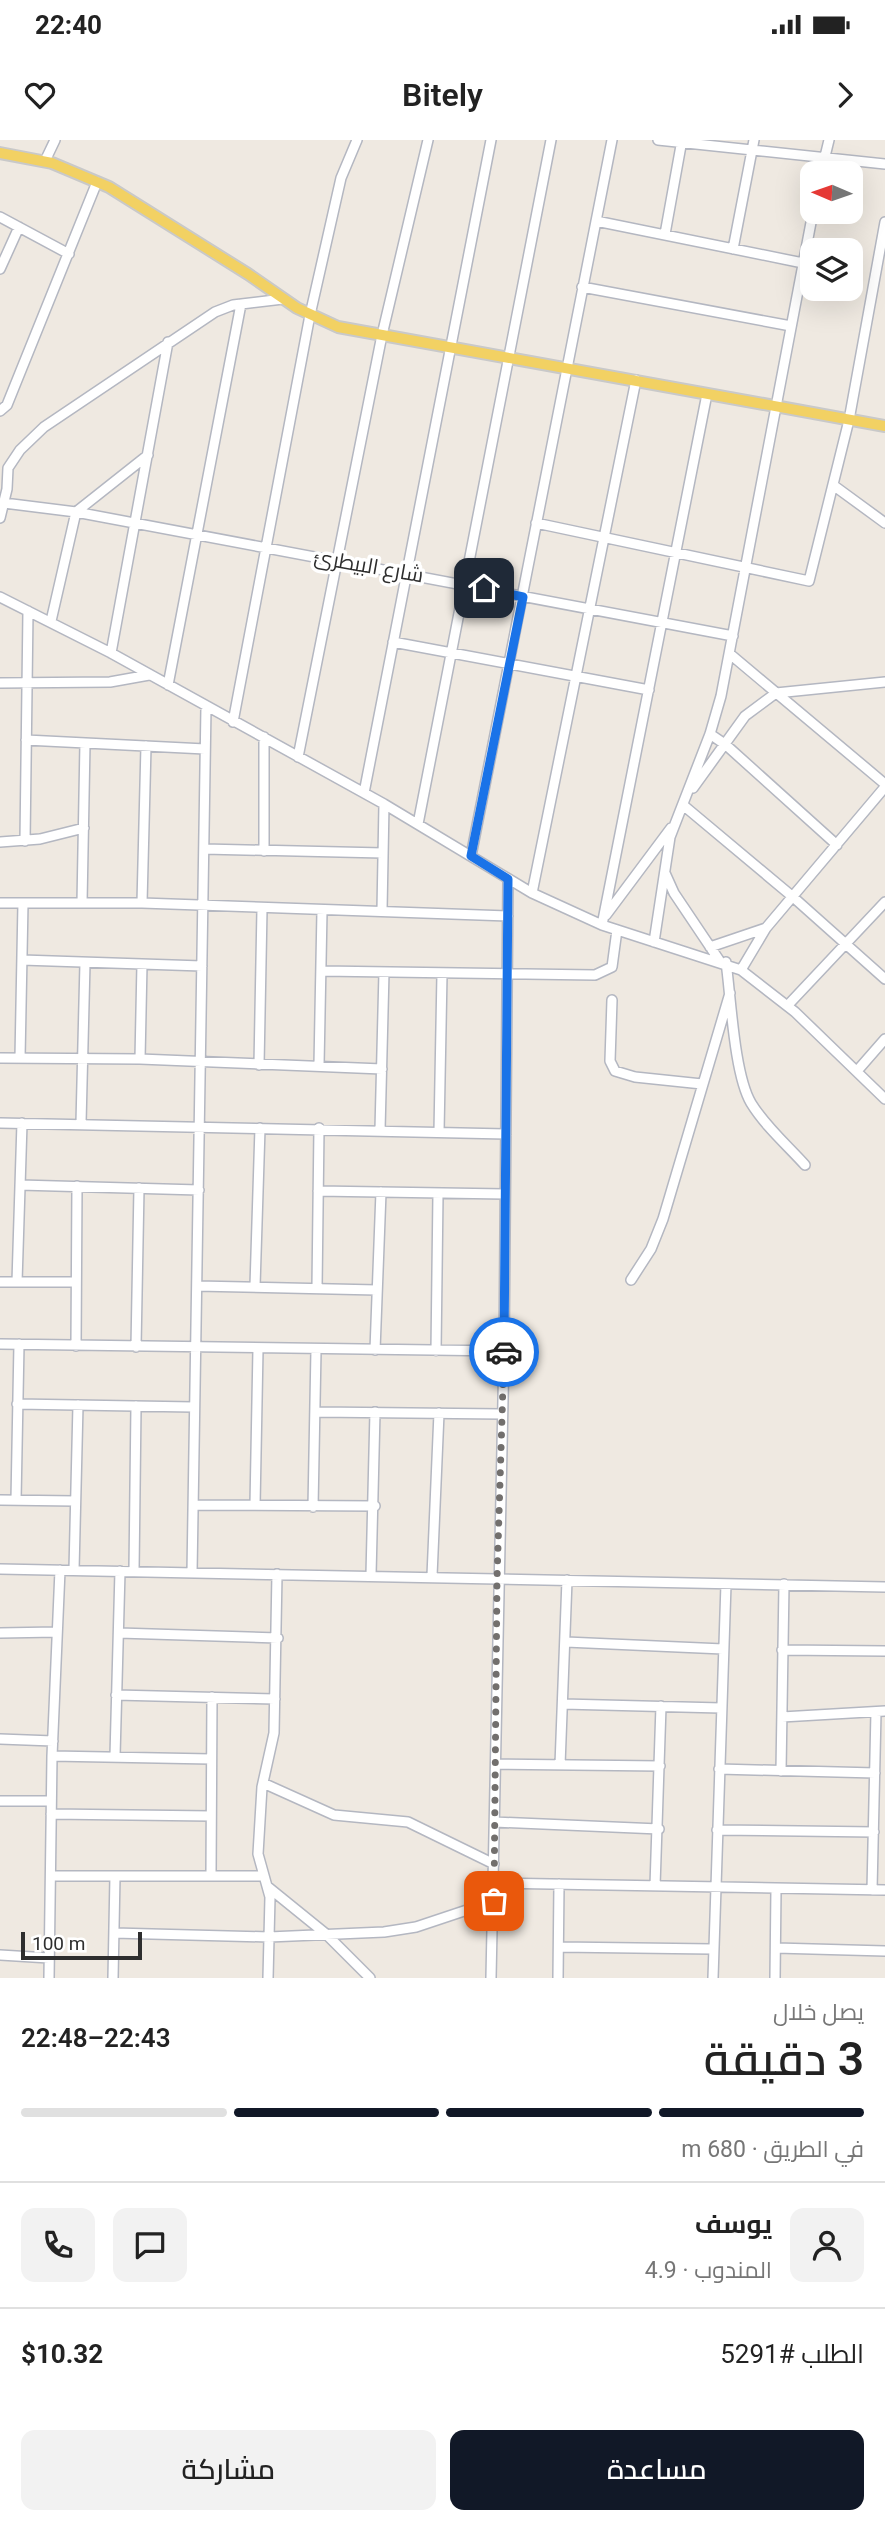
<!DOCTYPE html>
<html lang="ar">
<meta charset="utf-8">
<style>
:root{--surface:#fff;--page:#f2f2f2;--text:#222;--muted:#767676;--line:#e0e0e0;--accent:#111827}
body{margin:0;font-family:Roboto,Cairo,sans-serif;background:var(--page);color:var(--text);direction:rtl;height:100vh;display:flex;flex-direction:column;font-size:26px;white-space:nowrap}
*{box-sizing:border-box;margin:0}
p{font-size:23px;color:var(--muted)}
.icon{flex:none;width:38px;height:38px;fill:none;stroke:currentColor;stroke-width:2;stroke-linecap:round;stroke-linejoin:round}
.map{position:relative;height:1838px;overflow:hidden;direction:ltr}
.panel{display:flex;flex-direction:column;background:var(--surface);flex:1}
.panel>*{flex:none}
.needle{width:46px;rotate:272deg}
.buttons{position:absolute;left:800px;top:21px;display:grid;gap:14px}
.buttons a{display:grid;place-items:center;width:63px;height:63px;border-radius:14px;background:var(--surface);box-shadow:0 7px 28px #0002;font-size:35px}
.scale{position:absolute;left:21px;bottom:18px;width:121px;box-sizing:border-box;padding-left:7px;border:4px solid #2e2e2e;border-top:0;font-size:19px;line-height:24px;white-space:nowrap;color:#2e2e2e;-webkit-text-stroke:5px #fff;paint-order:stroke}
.pin{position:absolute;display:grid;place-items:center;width:60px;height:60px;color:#fff;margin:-30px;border-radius:14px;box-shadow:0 4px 10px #0006}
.courier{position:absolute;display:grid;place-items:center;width:70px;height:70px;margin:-35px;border:5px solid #1a73e8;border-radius:50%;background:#fff;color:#222;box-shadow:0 2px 9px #0007}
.head em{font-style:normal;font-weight:600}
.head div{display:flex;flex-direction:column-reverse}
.head{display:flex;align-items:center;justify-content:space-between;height:119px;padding:0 21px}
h1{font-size:46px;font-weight:600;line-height:52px}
.bar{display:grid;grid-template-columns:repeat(4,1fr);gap:10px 7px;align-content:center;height:84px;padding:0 21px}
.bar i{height:9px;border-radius:5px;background:var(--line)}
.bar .selected{background:var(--accent)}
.bar p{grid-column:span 4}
.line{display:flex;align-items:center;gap:18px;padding:0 21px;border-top:2px solid var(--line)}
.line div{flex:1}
.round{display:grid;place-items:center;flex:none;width:74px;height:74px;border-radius:14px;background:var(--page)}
.button{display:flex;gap:14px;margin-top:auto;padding:14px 21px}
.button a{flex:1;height:80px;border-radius:14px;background:var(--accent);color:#fff;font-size:28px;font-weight:600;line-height:80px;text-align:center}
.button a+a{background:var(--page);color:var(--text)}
.status{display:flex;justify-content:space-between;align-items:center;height:49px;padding:0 35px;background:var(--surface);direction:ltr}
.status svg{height:19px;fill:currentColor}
header{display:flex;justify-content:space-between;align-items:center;height:91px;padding:0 21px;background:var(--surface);font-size:32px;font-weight:600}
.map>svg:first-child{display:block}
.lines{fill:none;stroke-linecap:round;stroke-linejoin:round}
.minor-casing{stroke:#b4b7c1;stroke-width:12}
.major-casing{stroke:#c9c9c9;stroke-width:14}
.minor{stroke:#fff;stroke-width:9}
.major{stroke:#f2d163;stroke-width:10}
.done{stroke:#726f6d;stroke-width:7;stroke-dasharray:0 12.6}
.route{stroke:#1a73e8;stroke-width:9}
.labels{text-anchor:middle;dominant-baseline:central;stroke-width:7;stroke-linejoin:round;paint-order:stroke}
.street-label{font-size:21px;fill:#2e2e2e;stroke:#fff}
</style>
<div class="status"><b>22:40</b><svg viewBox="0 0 49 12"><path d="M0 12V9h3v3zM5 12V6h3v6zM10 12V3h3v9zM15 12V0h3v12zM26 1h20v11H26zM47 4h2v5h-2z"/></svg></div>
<header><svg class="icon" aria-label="forward" viewBox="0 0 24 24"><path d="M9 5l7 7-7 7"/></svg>Bitely<svg class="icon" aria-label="heart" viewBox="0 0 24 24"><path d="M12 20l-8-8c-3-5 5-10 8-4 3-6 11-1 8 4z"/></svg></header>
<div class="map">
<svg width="885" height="1838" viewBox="0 0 885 1838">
<rect width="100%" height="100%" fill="#efe9e1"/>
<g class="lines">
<g class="minor-casing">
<path id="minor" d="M658 0 885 24
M45 21 55 0
M821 33 829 0
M0 77 69 114
M596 81 803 123
M665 94 682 0
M733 109 754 0
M0 129 19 87
M582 147 791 186
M0 271 7 265 97 42
M833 345 885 383
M4 363 76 372 733 496
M0 378 7 349 8 328 20 310 44 287 215 172 233 165 283 159
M536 383 809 441 849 280 885 82
M0 457 111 513 384 664 532 753 602 785 741 830 795 872 885 959
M51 481 76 372 148 315
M393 502 649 550
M111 513 168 202
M730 514 885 644
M0 543 110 542 149 535
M168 545 241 164
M233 582 310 175 341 38 357 0
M710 594 726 605 837 705
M264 597V711
M26 600 205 609
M298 617 382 195 428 0
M693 648 745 576 776 553 885 542
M364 653 491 0
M683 665 793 757 885 839
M418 684 551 0
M25 701 28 471
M0 702 40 699 84 688
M204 709 383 713
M471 716 612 0
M665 733 674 753 719 820
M532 753 636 240
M0 763H142L508 776
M82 763 85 603
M142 763 146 606
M382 770 384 664
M606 775 671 688
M602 785 707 254
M654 802 670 697 710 594 721 556 813 72
M710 807 766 788
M22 820 202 826
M726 822C731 858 734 934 751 963 765 986 787 1005 805 1025
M741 830 766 788 885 647
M322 831 595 835 612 827 617 790
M612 860 610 921 615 931 635 937 702 944
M788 865 885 762
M0 918 140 919 382 929
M20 918 23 763
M140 919 142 824
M259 925 262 769
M319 925 322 771
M857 931 885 899
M0 983 506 994
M81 983 85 823
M380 990 384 832
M439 992 442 834
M20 1045 199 1050
M318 1051 505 1054
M631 1140 651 1109 663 1079 730 853
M0 1142H76
M17 1142 22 983
M197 1146 377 1150
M255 1146 260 988
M317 1148 319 988
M0 1204 504 1211
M76 1206 77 1046
M136 1207 139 1048
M375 1210 381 1052
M436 1211 438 1054
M17 1264 193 1267
M317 1272 502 1274
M0 1360 75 1361
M16 1360 19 1204
M194 1365 375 1366
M255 1365 258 1209
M313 1367 316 1210
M0 1429 885 1447
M74 1430 78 1265
M134 1431 136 1266
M192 1433 206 567
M371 1435 375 1272
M432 1436 439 1273
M0 1493 56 1492
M119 1493 278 1498
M566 1502 723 1509
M782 1510 885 1511
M116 1555 275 1559
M563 1564 721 1568
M782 1577 885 1571
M0 1599 53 1601
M52 1616 211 1619
M115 1616 120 1431
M496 1624 660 1626
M560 1625 567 1440
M719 1629 875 1633
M781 1631 784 1444
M263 1643 334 1675 408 1682 494 1724
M0 1661H51
M51 1674 211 1676
M495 1682 659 1689
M717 1690 874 1692
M51 1736H263
M211 1736 212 1557
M494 1743 885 1750
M655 1746 661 1566
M268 1747 326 1794 370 1838
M872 1750 876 1572
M114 1793 269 1797 384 1792 416 1787 494 1761
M559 1807 712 1809
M776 1808 885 1811
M0 1815 49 1818
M49 1838 52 1616 60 1430
M113 1838 115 1736
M268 1838 270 1757 258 1714 262 1647 274 1593 277 1434
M491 1838 504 1211 508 739
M558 1838 559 1744
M713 1838 726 1444
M775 1838 776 1749"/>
</g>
<g class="major-casing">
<path id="major" d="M0 13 52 23 109 47 248 134 297 168 338 187 885 286"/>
</g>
<use href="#minor" class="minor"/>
<use href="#major" class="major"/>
</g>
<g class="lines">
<path class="done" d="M494 1761 497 1439 504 1212"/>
<path class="route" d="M484 448 523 457 471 716 508 739 504 1212"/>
</g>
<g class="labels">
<g class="street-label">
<text transform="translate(369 426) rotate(10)">شارع البيطرئ</text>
</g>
</g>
</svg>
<div class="buttons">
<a><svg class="needle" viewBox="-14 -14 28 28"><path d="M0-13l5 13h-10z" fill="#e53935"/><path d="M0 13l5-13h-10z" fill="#767676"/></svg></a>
<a><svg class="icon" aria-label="layers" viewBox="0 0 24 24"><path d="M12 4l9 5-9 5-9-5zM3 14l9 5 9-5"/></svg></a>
</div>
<div class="scale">100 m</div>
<div class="pin" style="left:494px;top:1761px;background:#ea580c"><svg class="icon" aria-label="bag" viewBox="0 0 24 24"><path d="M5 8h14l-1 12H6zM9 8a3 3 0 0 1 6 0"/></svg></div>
<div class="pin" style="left:484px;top:448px;background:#1f2937"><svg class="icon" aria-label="home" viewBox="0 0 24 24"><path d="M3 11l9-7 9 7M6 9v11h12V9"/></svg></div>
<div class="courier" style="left:504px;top:1212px"><svg class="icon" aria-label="car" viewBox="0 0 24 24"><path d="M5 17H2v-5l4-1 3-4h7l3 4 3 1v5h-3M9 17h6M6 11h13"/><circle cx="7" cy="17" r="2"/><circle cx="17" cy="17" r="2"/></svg></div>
</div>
<section class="panel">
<div class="head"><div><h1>3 دقيقة</h1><p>يصل خلال</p></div><em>22:43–22:48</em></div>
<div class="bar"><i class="selected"></i><i class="selected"></i><i class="selected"></i><i></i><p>في الطريق · 680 m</p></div>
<div class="line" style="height:126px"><a class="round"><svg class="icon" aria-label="person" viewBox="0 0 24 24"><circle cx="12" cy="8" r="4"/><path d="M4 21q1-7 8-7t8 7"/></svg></a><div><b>يوسف</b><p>المندوب · 4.9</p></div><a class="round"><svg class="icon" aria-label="chat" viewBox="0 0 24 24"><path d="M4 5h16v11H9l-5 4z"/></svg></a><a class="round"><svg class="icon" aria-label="phone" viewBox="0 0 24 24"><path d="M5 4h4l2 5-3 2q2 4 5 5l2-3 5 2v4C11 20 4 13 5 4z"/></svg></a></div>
<div class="line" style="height:91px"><div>الطلب #5291</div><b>$10.32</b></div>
<div class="button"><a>مساعدة</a><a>مشاركة</a></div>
</section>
